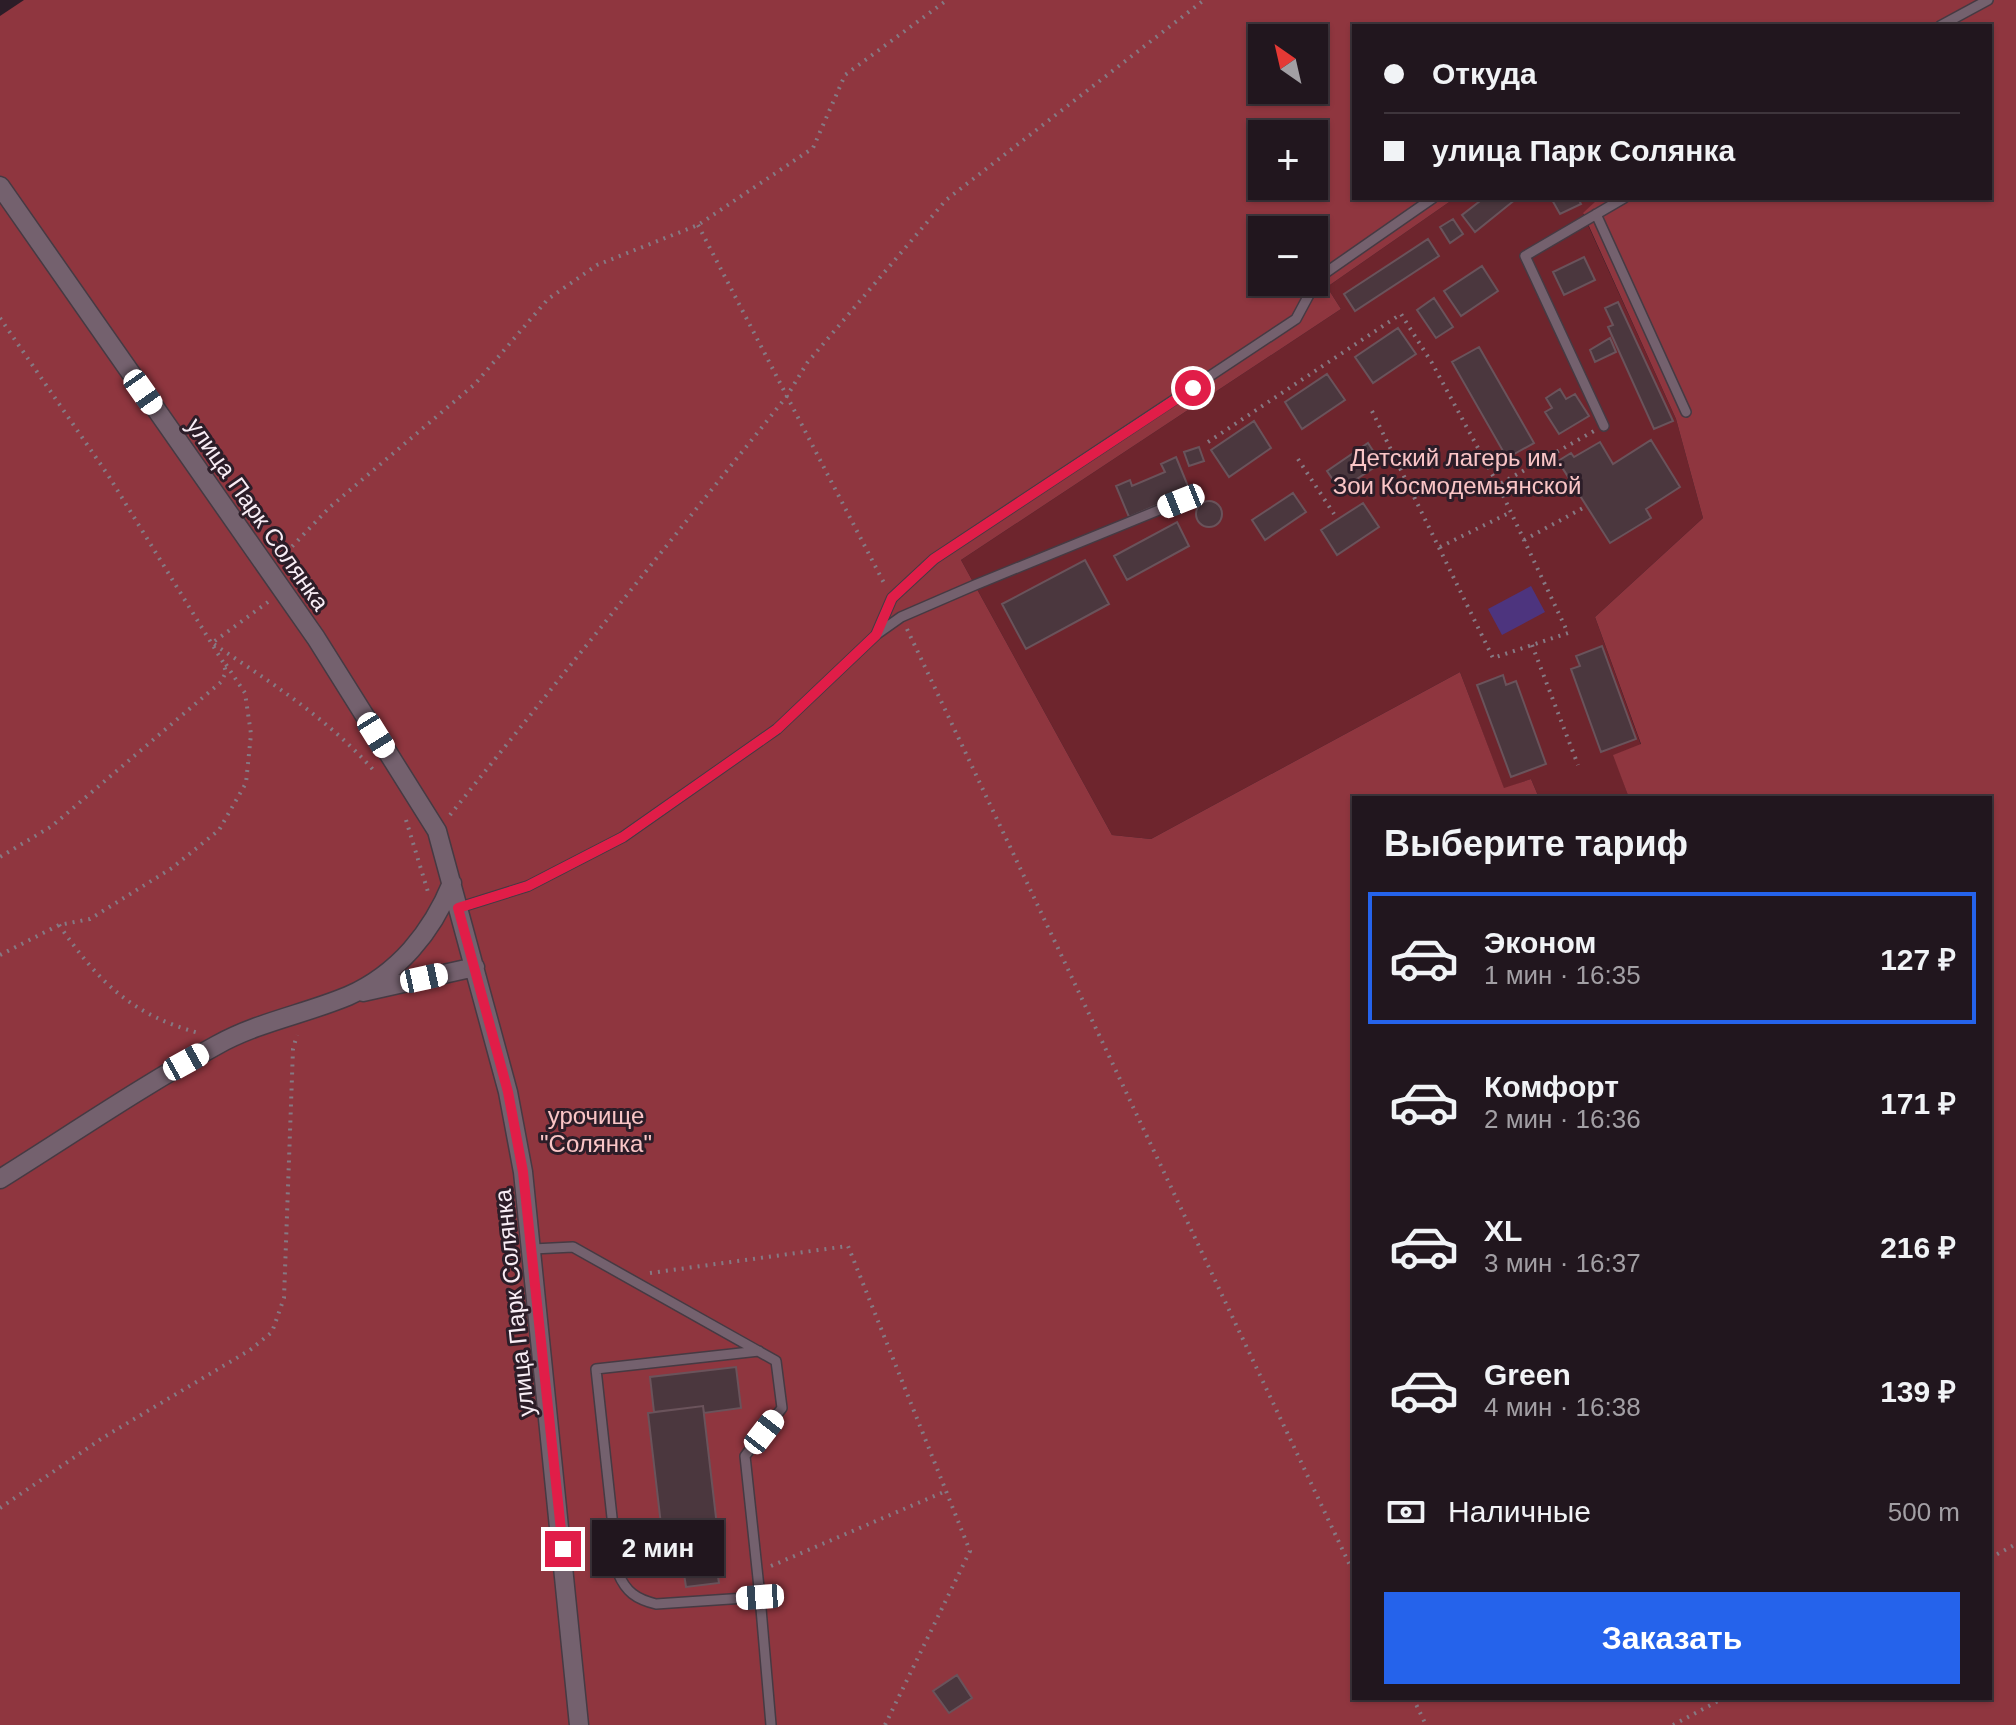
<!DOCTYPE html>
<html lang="ru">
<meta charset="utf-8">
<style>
:root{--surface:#21161e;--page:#2d232b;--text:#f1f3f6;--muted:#a29fa4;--line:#3e353c;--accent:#2563eb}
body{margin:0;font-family:Arial,sans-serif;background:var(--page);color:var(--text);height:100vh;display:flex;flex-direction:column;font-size:30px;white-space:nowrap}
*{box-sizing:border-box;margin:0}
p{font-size:26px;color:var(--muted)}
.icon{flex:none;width:44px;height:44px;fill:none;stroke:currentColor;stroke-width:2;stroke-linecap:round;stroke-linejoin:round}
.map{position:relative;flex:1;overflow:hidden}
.panel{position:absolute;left:1352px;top:796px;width:640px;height:904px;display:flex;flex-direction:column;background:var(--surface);border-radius:0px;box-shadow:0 2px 6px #0004,0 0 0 2px var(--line)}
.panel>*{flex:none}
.banner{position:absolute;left:1352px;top:24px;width:640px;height:176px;border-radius:0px;box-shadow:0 2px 6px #0004,0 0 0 2px var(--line);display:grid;align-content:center;height:176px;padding:0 32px;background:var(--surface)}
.needle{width:52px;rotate:326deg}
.fabs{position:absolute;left:1248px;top:24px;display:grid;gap:16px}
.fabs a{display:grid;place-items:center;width:80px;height:80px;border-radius:0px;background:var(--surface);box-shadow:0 2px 6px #0004,0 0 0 2px var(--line);font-size:40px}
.end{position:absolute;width:36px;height:36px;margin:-18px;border:10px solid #e11d48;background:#fff;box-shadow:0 0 0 4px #fff}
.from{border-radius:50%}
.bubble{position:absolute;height:56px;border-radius:0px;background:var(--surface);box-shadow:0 2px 6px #0004,0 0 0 2px var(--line);font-size:26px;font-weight:800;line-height:56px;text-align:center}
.car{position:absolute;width:24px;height:48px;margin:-24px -12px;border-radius:10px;box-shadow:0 0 6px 2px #0007;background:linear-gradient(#fff 24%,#345 0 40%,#fff 0 76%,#345 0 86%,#fff 0)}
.banner b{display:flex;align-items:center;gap:28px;height:76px;font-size:30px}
.banner b+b{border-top:2px solid var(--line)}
.banner i{width:20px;height:20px;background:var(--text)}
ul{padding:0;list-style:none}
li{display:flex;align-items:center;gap:24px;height:132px;margin:0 16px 12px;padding:0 16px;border:4px solid transparent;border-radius:0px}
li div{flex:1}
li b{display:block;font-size:30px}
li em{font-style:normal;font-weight:800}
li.on{border-color:var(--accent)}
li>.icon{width:72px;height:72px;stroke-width:1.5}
h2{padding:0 32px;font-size:36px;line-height:96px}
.pay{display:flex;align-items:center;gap:20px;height:88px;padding:0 32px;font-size:30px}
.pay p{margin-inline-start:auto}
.button{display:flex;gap:16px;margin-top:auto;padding:16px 32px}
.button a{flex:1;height:92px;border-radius:0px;background:var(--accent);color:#fff;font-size:32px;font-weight:800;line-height:92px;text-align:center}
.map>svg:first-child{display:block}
.green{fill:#6e252d}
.forest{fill:#8f363f;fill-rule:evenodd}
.water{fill:#4d347e}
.building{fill:#4b373e;stroke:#6a535b;stroke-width:2}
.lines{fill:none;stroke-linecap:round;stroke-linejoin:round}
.service-casing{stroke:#463a43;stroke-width:12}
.minor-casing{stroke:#463a43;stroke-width:21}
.path{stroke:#867983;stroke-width:4;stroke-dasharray:2 6;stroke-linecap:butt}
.service{stroke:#74616e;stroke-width:9}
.minor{stroke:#74616e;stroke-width:18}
.route{stroke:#e11d48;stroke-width:10}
.labels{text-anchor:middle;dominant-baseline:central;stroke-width:6;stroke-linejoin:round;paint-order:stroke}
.park-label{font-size:24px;fill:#fac5c6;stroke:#2c1d28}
.street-label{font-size:24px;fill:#f8edf5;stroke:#2c1d28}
</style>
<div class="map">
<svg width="2016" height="1725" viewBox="0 0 2016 1725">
<rect width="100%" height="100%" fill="#2c1d28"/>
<path class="green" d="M1455,198h144l-16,16 93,205 27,99 -108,99 46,128 -27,10 15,43h-90l-8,-19 -27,10 -44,-117 -309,167 -39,-4 -151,-275 380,-251 -14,-22z"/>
<path class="forest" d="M24,0h1992v1725h-2016v-1709zM1354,26h636v172h-391l-16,15 93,206 27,99 -108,99 46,127 -28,11 16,43h361v900h-636v-900h185l-8,-19 -27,9 -44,-116 -309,167 -39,-4 -151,-275 380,-251 -14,-22 128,-89h-101zM1262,38h52v52h-52zM1262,134h52v52h-52zM1262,230h52v52h-52z"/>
<path class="water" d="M1531,586l14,26 -43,23 -14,-26z"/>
<path class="building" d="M1484,198l32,1 -41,33 -13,-17z
M1551,198h27l3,6 -21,10z
M1453,219l10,15 -13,9 -10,-16z
M1428,239l11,17 -84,55 -11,-17z
M1584,257l11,23 -31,15 -11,-23z
M1482,266l16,25 -37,25 -17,-25z
M1434,298l19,29 -17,11 -19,-28z
M1618,302l55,119 -19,8 -46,-102 5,-2 -8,-17z
M1398,328l18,26 -43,29 -18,-26z
M1610,338l6,14 -21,10 -5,-12z
M1479,347l55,96 -27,15 -55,-96z
M1327,374l18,26 -43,29 -17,-27z
M1560,389l6,10 9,-5 14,22 -30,18 -14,-22 7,-4 -6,-10z
M1254,421l17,27 -42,29 -18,-27z
M1651,440l29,47 -34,22 5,9 -41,25 -52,-82 13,-8 3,4 26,-15 13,22z
M1368,443l13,20 -41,27 -13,-19z
M1199,447l5,14 -15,5 -5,-14z
M1176,457l14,34 -61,26 -13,-31 14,-6 2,6 33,-14 -4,-8z
M1293,493l13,19 -41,28 -13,-20z
M1196 514a13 13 0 1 1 26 0a13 13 0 1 1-26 0Z
M1363,503l16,24 -42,28 -16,-25z
M1177,522l12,24 -62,34 -13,-24z
M1085,560l24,44 -83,45 -24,-45z
M1602,646l34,93 -35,13 -30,-83 9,-3 -4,-10z
M1503,675l3,10 10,-4 30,83 -35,13 -34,-92z
M736,1367l5,41 -37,5 -1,-7 -49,6 -4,-35z
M703,1406l19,163 -55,7 -19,-163z
M717,1570l2,13 -33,4 -2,-13z
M957,1675l15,23 -23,15 -16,-22z"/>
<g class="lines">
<defs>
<path id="service" d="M1940,26l48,-26
M1596,214l90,198
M1604,426l-79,-170 99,-58
M877,634l24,-17 74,-32 206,-84
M458,908l70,-22 95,-49 154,-108 99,-94 16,-37 42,-39 362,-240 22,-41 115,-80
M533,1249l40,-2 203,114 6,47 -37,48 15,141 -104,7c-20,-5 -30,-12 -38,-31l-22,-204 163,-18
M760,1597l11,128"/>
<path id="minor" d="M0,186l316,452 121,193 71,261 15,80 56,553
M363,992l112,-25
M0,1179c72,-45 142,-93 217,-134 41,-23 88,-31 131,-49 50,-22 84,-64 104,-113"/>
</defs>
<use href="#service" class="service-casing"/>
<use href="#minor" class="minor-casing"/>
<path class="path" d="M698,225l187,360
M0,318l108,157 115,187 3,10 -5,10 -169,144 -52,31
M1372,411l121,247 75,-25 -70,-148
M1208,442l193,-128 31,49 66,122 96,-54
M1298,459l36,55
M1524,540l59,-32
M1440,547l71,-35
M281,558l49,-51 145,-123 73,-85 49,-34 101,-40 115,-77 32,-73 102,-75
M268,602l-56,41c57,38 118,77 164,130
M907,629l447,945
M1532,645l46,120
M450,815l337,-419 20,-33 139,-163 258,-200
M406,820l22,72
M59,925c39,56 72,90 140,108
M0,955l59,-30 31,-6 82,-51 47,-38 27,-47 5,-49 -6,-41 -20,-30
M650,1273l198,-27 122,305 -85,174
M0,1508l104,-71 146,-87 22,-18 12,-34 9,-249 4,-14
M1990,1558l26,-14
M771,1566l175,-75
M1413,1698l13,27
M1673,1725l51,-27"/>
<use href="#service" class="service"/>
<use href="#minor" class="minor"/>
</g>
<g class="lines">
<path class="route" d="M563,1549l-40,-377 -15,-80 -50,-184 70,-22 95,-49 154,-108 99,-94 16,-37 42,-39 259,-171"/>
</g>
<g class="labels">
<g class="park-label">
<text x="1457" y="457">Детский лагерь им.<tspan x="1457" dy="28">Зои Космодемьянской</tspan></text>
<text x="596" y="1115">урочище<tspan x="596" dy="28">"Солянка"</tspan></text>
</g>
<g class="street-label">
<text transform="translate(258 514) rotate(55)">улица Парк Солянка</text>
<text transform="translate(514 1303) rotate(-96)">улица Парк Солянка</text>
</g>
</g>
</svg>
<div class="fabs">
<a><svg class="needle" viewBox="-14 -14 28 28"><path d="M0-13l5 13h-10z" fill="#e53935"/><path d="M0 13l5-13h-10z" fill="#a29fa4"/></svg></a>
<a>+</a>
<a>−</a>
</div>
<i class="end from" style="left:1193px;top:388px"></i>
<i class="end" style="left:563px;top:1549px"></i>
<div class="bubble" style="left:592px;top:1520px;width:132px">2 мин</div>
<i class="car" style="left:143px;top:392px;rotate:145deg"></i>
<i class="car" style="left:1181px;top:501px;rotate:248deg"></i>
<i class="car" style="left:376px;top:735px;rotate:148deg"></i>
<i class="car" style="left:424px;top:978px;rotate:78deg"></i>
<i class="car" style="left:186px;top:1062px;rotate:61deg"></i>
<i class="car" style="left:764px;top:1432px;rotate:38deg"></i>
<i class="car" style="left:760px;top:1597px;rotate:266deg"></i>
<div class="banner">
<b><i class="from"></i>Откуда</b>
<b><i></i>улица Парк Солянка</b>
</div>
<section class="panel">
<h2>Выберите тариф</h2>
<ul>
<li class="on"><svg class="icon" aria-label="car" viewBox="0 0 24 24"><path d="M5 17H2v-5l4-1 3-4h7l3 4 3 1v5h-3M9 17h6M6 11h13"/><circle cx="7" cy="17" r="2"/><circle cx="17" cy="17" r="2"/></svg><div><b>Эконом</b><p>1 мин · 16:35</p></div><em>127 ₽</em></li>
<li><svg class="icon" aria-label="car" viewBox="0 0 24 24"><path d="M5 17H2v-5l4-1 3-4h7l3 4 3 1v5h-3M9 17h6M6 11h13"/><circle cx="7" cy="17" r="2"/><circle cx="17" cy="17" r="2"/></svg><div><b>Комфорт</b><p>2 мин · 16:36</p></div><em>171 ₽</em></li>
<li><svg class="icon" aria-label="car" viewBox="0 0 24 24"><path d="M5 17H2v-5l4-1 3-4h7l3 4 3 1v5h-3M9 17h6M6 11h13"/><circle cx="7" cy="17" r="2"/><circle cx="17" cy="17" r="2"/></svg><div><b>XL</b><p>3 мин · 16:37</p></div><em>216 ₽</em></li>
<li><svg class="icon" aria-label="car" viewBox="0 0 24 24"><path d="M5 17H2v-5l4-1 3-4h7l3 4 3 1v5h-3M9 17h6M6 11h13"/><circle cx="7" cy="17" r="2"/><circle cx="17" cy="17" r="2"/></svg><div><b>Green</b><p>4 мин · 16:38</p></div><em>139 ₽</em></li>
</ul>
<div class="pay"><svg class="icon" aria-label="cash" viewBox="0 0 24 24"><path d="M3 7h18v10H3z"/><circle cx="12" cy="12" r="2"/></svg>Наличные<p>500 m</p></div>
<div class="button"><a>Заказать</a></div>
</section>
</div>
